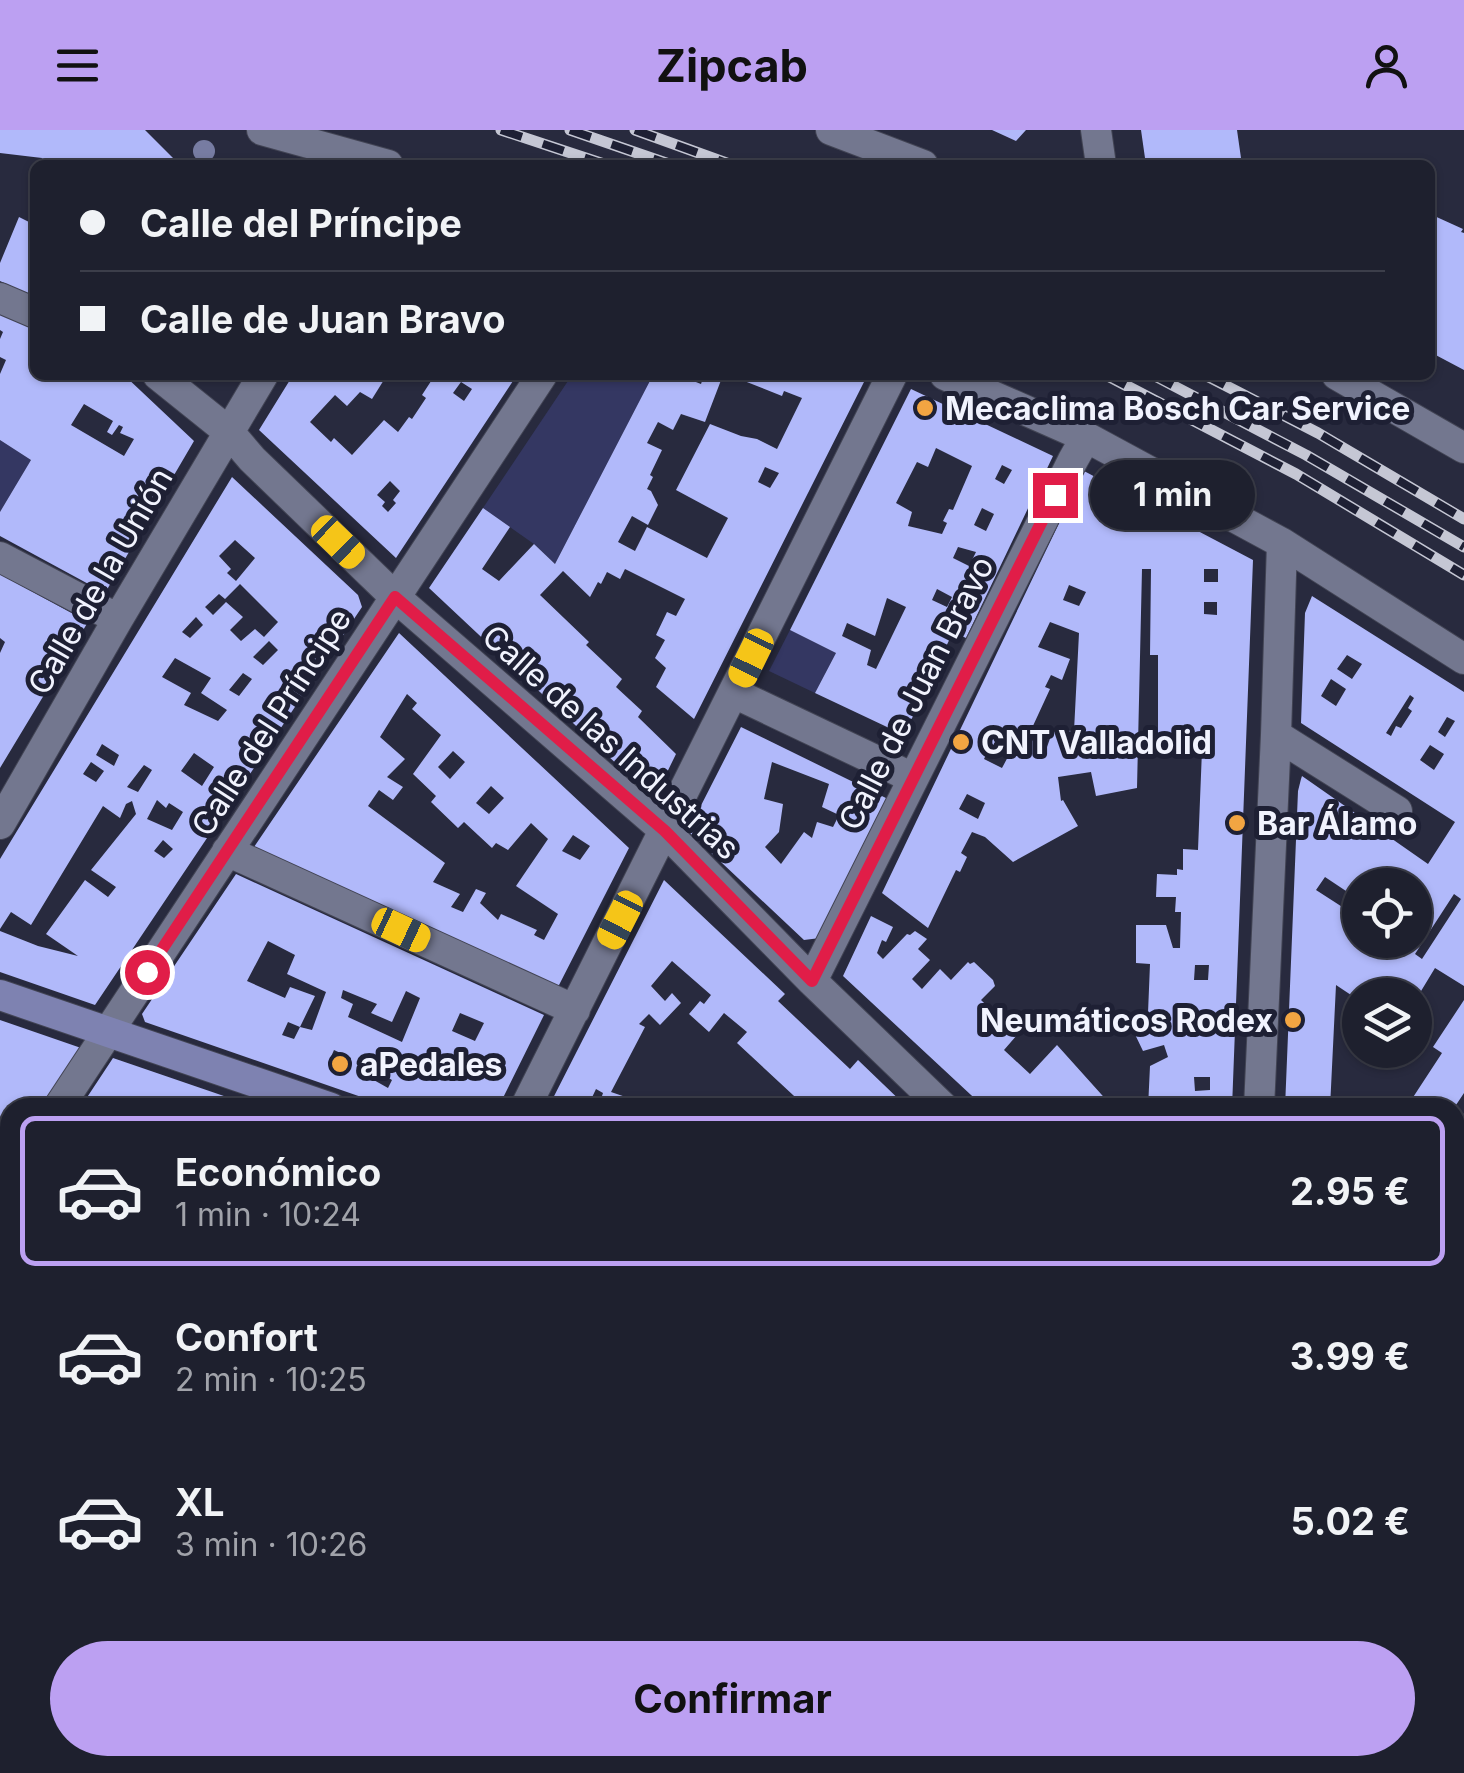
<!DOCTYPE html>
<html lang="es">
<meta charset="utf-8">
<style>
:root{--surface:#1e202e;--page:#262836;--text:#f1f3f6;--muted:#a1a3aa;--line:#3c3e4a;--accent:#bca0f2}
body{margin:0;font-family:Inter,sans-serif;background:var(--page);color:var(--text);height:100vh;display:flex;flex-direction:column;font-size:38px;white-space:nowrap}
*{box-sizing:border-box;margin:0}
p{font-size:32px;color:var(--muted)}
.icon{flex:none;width:55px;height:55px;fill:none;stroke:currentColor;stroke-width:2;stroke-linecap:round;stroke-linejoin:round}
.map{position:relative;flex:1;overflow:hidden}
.side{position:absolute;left:0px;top:968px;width:1465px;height:678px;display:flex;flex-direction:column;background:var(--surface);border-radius:30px 30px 0 0;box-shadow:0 2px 8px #0004,0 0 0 2px var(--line)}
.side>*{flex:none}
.hud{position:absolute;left:30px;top:30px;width:1405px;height:220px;border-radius:15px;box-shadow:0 2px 8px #0004,0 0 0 2px var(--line);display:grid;align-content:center;height:220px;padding:0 50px;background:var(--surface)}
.controls{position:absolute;left:1342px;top:738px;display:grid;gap:20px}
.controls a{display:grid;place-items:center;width:90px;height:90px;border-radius:50%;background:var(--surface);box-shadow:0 2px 8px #0004,0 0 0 2px var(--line);font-size:50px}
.end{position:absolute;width:45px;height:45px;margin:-22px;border:12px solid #e11d48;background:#fff;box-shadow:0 0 0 5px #fff}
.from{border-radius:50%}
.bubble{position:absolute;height:70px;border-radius:35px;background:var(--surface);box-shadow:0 2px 8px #0004,0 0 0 2px var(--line);font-size:32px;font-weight:700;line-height:70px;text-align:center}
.car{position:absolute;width:30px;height:60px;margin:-30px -15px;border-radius:12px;box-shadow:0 0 8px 2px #0007;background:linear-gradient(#f5c518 24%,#345 0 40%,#f5c518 0 76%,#345 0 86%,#f5c518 0)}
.hud b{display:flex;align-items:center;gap:35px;height:95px;font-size:38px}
.hud b+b{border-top:2px solid var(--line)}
.hud i{width:25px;height:25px;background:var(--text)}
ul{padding:18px 0 0;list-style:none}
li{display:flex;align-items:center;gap:30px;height:150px;margin:0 20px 15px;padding:0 30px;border:5px solid transparent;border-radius:15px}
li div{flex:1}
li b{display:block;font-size:38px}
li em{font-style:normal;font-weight:700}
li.on{border-color:var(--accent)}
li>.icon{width:90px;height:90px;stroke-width:1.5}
.primary-button{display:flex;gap:20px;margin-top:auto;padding:20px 50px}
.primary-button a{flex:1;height:115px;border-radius:60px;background:var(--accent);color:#111;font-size:40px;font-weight:700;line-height:115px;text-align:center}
header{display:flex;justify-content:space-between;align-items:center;height:130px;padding:0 50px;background:var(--accent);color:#111;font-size:45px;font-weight:700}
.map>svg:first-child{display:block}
.green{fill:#343762}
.building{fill:#b1b9fa;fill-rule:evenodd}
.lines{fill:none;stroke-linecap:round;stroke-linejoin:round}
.lane-casing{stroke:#424454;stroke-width:20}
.street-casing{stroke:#424454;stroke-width:32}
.secondary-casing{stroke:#424454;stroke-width:32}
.lane{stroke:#73778f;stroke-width:18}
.street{stroke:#73778f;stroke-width:30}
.secondary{stroke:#7e82b1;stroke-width:30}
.rail-casing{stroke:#c5c7d4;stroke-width:11}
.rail{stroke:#1e2034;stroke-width:8;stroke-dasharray:22;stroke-linecap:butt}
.tree{fill:#777ca2}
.route{stroke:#e11d48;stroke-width:12}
.poi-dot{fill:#f2a542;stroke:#1e2034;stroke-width:4}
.labels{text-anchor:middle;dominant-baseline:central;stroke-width:10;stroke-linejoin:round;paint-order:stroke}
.poi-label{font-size:32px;font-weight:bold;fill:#f1f3fe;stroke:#1e2034;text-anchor:start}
.street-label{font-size:32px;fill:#f1f3fe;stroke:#1e2034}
</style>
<header><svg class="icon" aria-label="menu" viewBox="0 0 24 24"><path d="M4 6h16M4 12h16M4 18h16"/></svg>Zipcab<svg class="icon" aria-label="person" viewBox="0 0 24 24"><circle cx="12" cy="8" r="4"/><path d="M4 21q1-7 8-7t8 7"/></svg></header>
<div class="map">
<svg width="1464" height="1643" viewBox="0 0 1464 1643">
<rect width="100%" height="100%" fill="#282a3e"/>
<path class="green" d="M572,245h81l-98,189 -21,-20 -51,-36z
M0,310l31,20 -31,52z
M790,500l46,23 -21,40 -46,-22z
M1455,1183l9,10v281l-9,11z"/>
<path class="building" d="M0,0h145l35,35h-67l-28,-5 -2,5h-42l1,-7 -42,-5z
M992,0h34l-10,11z
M1141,0h96l5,35h-96z
M1430,84l33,15 -2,3 3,1v137l-34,-18z
M19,87l16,8v72l-35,-16v-18z
M0,178l35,15v52h89l70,66 -89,152 -105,-57v-24l31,-52 -31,-20v-66l6,-14 -6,-3v-18l3,-7 -3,-2zM84,274l29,17 -6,11 5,3 7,-10 4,2 -3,6 14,6 -10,17 -53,-31z
M293,245h94l-15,24 -12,-7 -13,14 -12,-11 -25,27 21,20 3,-4 18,17 32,-35 14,12 11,-15 3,2 14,-21 -4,-3 13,-20h82l-121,183 -137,-128zM461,252l11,7 -8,12 -11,-8zM390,351l10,10 -7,9 3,3 -8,9 -6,-6 3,-4 -8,-7z
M653,245h25l23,9 3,-9h19l-18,47 -24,-8 -8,16 -15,-8 -11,21 15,7 -12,25 3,2 -6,12 4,2 7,14 -10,20 -16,-9 -14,26 17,9 12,-24 60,31 21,-40 -52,-28 34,-66 31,12 16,3 20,10 25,-51 -18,-7 -2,5 -53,-21h134l2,5 -171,339 -38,-32 10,-19 -11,-10 10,-18 -9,-5 11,-23 9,4 9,-17 -60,-30 -5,10 -13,-7 -6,12 -3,-2 -8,15 -27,-26 -23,24 49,47 -3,3 36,34 -6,8 26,24 -4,6 38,37 -22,45 -225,-211 54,-80 27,19 -28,42 17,12 35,-37 21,20zM765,337l14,6 -9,15 -12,-6z
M911,259l142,67 -87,182 -13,-6 -49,103 -89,-42 21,-40 -46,-23zM936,318l36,18 -19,44 -4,-1 -6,12 4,2 -5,11 -34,-8 4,-14 -16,-9 21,-41 11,5zM1002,335l10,5 -8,14 -9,-5zM982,378l12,6 -8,17 -12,-6zM958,417l18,5 -7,14 -16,-8zM937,459l15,8 -5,10 -15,-7zM887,468l19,9 -30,62 -9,-4 4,-15 -29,-14 5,-13 28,13z
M1084,341l169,89 -21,548h-84l2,-42 18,-9 -4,-12 -21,6 -13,-27 18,-11 2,-49 -14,-1v-38h30l7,23h7l1,-36h-6l1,-15h-20l1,-23 20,1v-6l6,1v-21l15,1 4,-100 -44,-2v-93h-8l1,-86h-9l-5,219 -41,8 -5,-24 -33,5 3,24 2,-1 15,26 -65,36 -28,-25 -13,-5 -11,21 6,4 -7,15 -4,-2 -28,58 -46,-35zM1204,439h14v13h-14zM1069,455l17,7 -7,14 -16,-6zM1204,472h13v13l-13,-1zM1050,492l29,11 -5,98 -21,-1 -6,17 -25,-11 5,-10 5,2 18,-39 -5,-2 6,-12 11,5 8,-21 -32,-12zM991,614l19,9 -8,15 -18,-9zM967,664l18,9 -7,16 -19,-10zM1195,835h14l-1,15h-14zM1193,887h14v14h-14zM1194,947h16v13l-15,1z
M232,347l126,118 4,12 -267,398 -95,-33v-41l38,15 40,10 -32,-22 39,-54 23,17 8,-10 -25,-17 45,-56 -4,-13 -6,3 -6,14 -17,-12 -72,119 -20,-13 -11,17v-70zM235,410l20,18 -19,23 -9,-8 4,-4 -12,-13zM240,454l38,38 -14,15 -9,-8 -14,12 -11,-11 13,-13 -17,-15 -13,13 -8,-8 14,-13 6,5zM196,487l7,8 -13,13 -8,-6zM269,511l9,9 -15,15 -10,-8zM175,528l36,20 -10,15 26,17 -9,11 -34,-16 7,-12 -29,-16zM243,543l9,6 -13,17 -10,-6zM102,614l17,11 -5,11 -18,-11zM194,623l20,14 -12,19 -21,-15zM91,632l13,9 -8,11 -13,-8zM144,635l8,5 -14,22 -11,-5zM157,670l9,8 3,-5 14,9 -11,18 -25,-11zM163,710l10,9 -9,9 -10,-7z
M0,444l88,48 -88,146v-115l5,-11 -5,-4z
M1312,466l152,96v294l-29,-18 -20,33v-6h-55v6l-24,-16 -6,123h-45l13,-317 3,-12 1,-3 126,88 27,-42 -154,-99 4,-110zM1347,525l15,9 -10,15 -15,-10zM1331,549l15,10 -10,17 -15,-10zM1410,565l4,3 -6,10 4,3 -11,17 -5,-2 -5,10 -5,-3zM1447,587l8,4 -10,16 -7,-5zM1430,615l14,9 -10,16 -14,-10zM1325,747l30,20 -8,13 -31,-20zM1360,755h55v55h-55zM1454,764l7,5 -39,60 -7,-5z
M399,503l230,215 -71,139 -306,-137zM407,564l10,9 -5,6 29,26 -28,39 23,22 -5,6 27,26 6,-6 28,26 4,-5 12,7 23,-27 17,16 -32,47 42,28 -14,26 -10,-5 3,-5 -36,-16 -3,6 -18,-17 6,-10 -10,-4 -13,23 -12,-5 9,-13 -27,-12 12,-19 -77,-57 11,-16 14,10 10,-13 -16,-10 18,-18 -25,-22zM453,621l12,11 -15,17 -12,-12zM491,656l13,12 -15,16 -13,-11zM573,705l17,11 -10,14 -18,-9z
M741,597l147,72 -68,139 -16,2 -116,-109zM772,632l57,22 -7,23 17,8 -6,12 -16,-5 -5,16 -8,-6 -23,32 -16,-17 14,-15 4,-28 -19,-5z
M236,744l308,141 -46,93h-105l-248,-86 -3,-8zM268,811l27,14 -8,19 39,18 -14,38 -12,-3 -6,12 -12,-4 6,-13 12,5 15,-31 -25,-9 -5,11 -38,-17zM343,860l34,14 -6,9 21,9 14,-31 14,7 -18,44 -54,-25 5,-13 -12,-6zM460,883l24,10 -9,18 -23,-10zM334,920l17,8 -3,9 -18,-8zM375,940l17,10 -4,8 -16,-9z
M664,750l121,114 -7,7 72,68 8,-9 50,48h-60l-6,-6 -5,6h-30l-70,-65 10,-11 -23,-19 -15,19 -20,-18 11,-13 4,3 7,-9 -39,-34 -21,25 14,15 7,-8 9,10 -21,22 -11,-11 -10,10 6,3 -34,65 47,16h-60l5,-15 -7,-4 -9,19h-39z
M871,786l22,11 -7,15 -4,-2 -5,13 6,6 24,-25 3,1 5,-4 12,8 -9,10 12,11 -18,19 10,10 18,-20 11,11 17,-18 2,2 4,-2 19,18 2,6 -14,14 36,35 -13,15 26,24 27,-29 53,59 5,-7 11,11h-82l-7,-8 -7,8h-45l-142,-132z
M1464,870v93l-10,15h-48l36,-55 -9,-6z
M0,890l84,29 -39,59h-35v50l-10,15z
M113,928l143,49v1h-176z
M10,1083v60l-10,-1v-44z
M0,1171l10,2v29l-3,16h3v39l-10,-7z
M0,1274l10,5v79l-10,-5v-40l6,-11 -6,-3z
M10,1458v77l-10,20v-77z
M0,1561l10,5v69h9l-4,8h-15v-52l4,-9 -4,-3z
M1464,1573v70h-22l-3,-8h16v-55z
M69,1635h39l-4,8h-39z
M126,1635h40l-4,8h-40z
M223,1635h66l20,8h-90z
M382,1635h117l-2,8h-94z
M513,1635h159l-3,8h-108l1,-2 -12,-4 -2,6h-37z
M709,1635h34l20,7 3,-7h44l-3,8h-15l-11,-5 -2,5h-73z
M911,1635h116l-5,8h-117z
M1112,1635h36l-5,8h-37z
M1149,1635h89v8h-72z
M1308,1635h127l-8,3 1,5h-120z"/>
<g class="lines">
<defs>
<path id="lane" d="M1455,1285l9,40"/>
<path id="street" d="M262,0l126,35
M831,0l92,35
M1096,0l5,35
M0,168l35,15
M158,245l71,57 23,27 143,138 270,234 147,150 132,127
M945,245l141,62 196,106 182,116
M1337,245l127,73
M0,427l118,62
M734,563l179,85
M1276,605l121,76
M0,694l118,-205 145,-244
M227,721l348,159
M812,851l261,-521 13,-23
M58,978l484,-733
M525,978l367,-733
M1259,978l17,-373 6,-192
M1455,1012l9,-13
M0,1067l10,-15
M0,1156l10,1
M0,1426l10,-21
M332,1635l21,8
M35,1643l4,-8
M190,1643l4,-8
M689,1643l2,-8"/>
<path id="secondary" d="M0,865l331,113
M1455,1062l9,-13
M1455,1146l9,-25
M1455,1496l9,-10
M1455,1525l9,3
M1276,1635v8
M1061,1643l6,-8"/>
</defs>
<use href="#lane" class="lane-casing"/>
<use href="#street" class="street-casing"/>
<use href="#secondary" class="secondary-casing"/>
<use href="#lane" class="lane"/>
<use href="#street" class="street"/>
<use href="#secondary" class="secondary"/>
<defs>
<path id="rail" d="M501,0l106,35
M570,0l102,35
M635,0l97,35
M1106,245l190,99 168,101
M1153,245l153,80 158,92
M1205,245l113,58 146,86"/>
</defs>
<use href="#rail" class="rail-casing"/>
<use href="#rail" class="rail"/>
</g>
<circle class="tree" cx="204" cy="21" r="11"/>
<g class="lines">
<path class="route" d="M147,842l248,-375 270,234 147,150 243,-486"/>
</g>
<g class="poi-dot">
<circle cx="925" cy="278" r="10"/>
<circle cx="961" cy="612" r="10"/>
<circle cx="1237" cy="693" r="10"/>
<circle cx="1293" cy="890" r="10"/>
<circle cx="340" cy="934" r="10"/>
</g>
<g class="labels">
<g class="poi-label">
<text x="945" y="278">Mecaclima Bosch Car Service</text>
<text x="981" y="612">CNT Valladolid</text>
<text x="1257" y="693">Bar Álamo</text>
<text x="1273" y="890" text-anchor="end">Neumáticos Rodex</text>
<text x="360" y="934">aPedales</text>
</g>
<g class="street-label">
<text transform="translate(100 451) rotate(-60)">Calle de la Unión</text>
<text transform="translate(916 563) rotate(-63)">Calle de Juan Bravo</text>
<text transform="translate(271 592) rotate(-57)">Calle del Príncipe</text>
<text transform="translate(611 612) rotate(42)">Calle de las Industrias</text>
</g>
</g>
</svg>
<div class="controls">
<a><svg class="icon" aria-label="locate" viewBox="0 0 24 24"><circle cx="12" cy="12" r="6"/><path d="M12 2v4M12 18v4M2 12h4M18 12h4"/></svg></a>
<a><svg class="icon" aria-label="layers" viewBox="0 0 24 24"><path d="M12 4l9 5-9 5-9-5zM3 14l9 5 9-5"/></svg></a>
</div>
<i class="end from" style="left:147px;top:842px"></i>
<i class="end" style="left:1055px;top:365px"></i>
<div class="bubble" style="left:1090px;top:330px;width:165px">1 min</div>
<i class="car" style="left:338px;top:412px;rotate:134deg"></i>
<i class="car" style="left:751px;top:528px;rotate:206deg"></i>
<i class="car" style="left:620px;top:790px;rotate:207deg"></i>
<i class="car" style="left:401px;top:800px;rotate:115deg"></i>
<div class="hud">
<b><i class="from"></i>Calle del Príncipe</b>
<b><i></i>Calle de Juan Bravo</b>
</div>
<section class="side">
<ul>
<li class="on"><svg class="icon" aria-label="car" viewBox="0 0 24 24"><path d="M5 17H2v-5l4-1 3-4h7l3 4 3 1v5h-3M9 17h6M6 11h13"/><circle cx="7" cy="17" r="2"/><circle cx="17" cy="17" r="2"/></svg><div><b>Económico</b><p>1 min · 10:24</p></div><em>2.95 €</em></li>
<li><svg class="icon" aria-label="car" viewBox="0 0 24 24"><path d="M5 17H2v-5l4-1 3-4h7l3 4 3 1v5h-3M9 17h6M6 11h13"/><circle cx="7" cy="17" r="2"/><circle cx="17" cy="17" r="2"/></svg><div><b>Confort</b><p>2 min · 10:25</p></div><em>3.99 €</em></li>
<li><svg class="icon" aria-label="car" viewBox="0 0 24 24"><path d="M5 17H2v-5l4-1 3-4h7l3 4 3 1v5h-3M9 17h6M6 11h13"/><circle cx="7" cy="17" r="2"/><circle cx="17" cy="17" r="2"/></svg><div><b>XL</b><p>3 min · 10:26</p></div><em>5.02 €</em></li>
</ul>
<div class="primary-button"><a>Confirmar</a></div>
</section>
</div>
